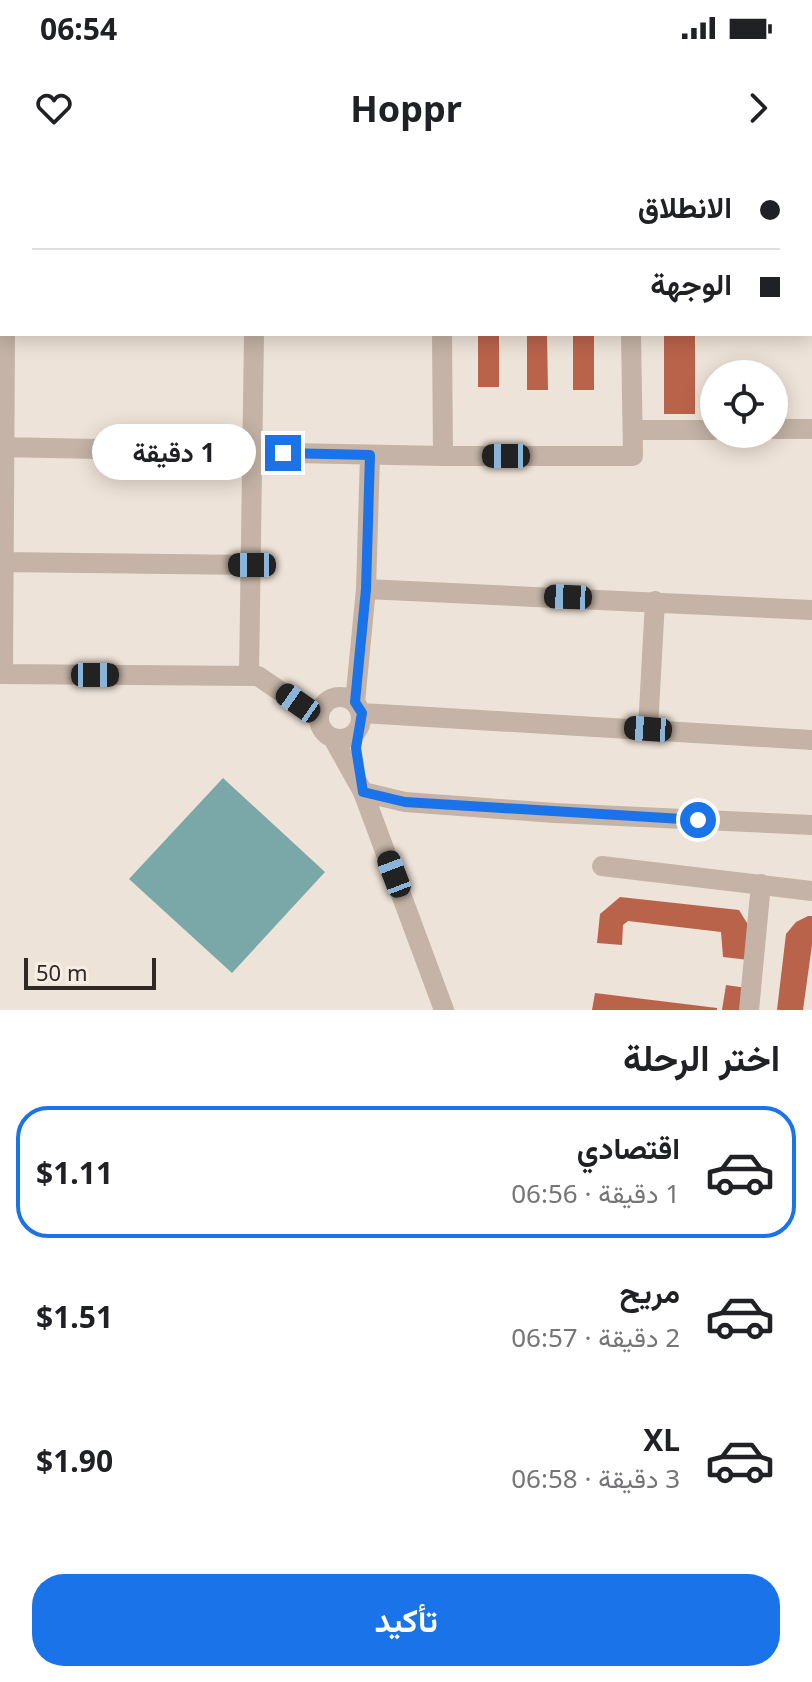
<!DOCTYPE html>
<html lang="ar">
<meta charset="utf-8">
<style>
:root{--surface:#fff;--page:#f2f2f2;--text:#202124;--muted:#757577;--line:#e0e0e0;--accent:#1a73e8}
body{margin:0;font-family:"Noto Sans",Vazirmatn,sans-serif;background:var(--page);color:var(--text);direction:rtl;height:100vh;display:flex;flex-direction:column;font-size:30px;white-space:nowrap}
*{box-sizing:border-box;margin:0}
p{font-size:26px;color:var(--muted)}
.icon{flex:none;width:44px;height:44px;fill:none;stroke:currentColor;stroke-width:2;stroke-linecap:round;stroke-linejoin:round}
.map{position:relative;height:850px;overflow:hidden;direction:ltr}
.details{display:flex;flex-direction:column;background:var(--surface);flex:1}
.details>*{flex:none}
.banner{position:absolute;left:0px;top:0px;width:812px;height:176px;box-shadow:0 4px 20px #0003;direction:rtl;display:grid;align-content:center;height:176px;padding:0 32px;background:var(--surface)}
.controls{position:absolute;left:700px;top:200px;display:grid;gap:16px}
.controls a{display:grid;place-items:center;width:88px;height:88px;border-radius:50%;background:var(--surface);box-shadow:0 4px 20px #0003;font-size:40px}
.scale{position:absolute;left:24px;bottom:20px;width:132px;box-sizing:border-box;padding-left:8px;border:4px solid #312926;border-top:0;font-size:22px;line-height:28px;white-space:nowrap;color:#312926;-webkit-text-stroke:6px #f6ede4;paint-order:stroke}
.end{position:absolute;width:36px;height:36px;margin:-18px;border:10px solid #1a73e8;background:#fff;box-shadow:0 0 0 4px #fff}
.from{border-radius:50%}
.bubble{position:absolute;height:56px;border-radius:28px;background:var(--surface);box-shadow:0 4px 20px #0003;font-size:26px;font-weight:700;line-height:56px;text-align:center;direction:rtl}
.car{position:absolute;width:24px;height:48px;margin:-24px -12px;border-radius:10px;box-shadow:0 0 6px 2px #0007;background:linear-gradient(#222 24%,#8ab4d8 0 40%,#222 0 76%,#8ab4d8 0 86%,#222 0)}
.banner b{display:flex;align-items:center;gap:28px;height:76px;font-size:30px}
.banner b+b{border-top:2px solid var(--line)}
.banner i{width:20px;height:20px;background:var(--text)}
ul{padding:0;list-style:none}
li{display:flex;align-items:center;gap:24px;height:132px;margin:0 16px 12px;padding:0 16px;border:4px solid transparent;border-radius:32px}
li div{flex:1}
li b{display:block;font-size:30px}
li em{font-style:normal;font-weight:700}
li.selected{border-color:var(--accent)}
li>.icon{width:72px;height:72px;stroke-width:1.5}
h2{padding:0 32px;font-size:36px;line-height:96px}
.button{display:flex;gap:16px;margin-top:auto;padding:16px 32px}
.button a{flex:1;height:92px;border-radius:32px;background:var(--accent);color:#fff;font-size:32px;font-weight:700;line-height:92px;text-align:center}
.status{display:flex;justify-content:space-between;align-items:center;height:56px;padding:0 40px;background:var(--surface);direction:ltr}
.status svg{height:22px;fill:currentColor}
header{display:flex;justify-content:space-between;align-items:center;height:104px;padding:0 32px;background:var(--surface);font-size:36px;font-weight:700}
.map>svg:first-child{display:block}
.water{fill:#7aa7a8}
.building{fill:#ba634b}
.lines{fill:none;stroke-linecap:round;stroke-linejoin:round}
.minor{stroke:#c4b3a6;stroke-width:20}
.route{stroke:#1a73e8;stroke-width:10}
</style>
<div class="status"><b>06:54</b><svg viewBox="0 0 49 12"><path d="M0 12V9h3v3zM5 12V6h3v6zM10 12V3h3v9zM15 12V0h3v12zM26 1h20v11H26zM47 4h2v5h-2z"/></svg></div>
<header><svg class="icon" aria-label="forward" viewBox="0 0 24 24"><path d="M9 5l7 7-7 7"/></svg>Hoppr<svg class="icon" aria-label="heart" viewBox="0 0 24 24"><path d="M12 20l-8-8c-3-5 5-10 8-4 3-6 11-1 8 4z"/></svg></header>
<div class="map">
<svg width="812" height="850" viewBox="0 0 812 850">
<rect width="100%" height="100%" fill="#eee3d8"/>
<path class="water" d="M223,618l102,94 -93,101 -103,-94z"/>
<path class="building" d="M478,174h21v53h-21z
M527,174h20l1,56h-21z
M573,174h21v56h-21z
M695,174v80h-31v-79z
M620,737l119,13 11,18 -1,32 -26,-3 -2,-25 -93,-11 -5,4 -1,20 -25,-2 3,-29z
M808,756h4v29l-9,65h-26l9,-76 10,-12z
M726,825l21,3 -3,22h-22z
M595,833l122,15v2h-125z"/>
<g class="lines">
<path class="minor" d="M66,2v-2
M282,2l1,-2
M406,2v-2
M471,2v-2
M633,2v-2
M0,10h2
M0,145h2
M442,174l1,122
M774,269h38
M633,270h81
M0,287l443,9h190l-2,-122
M0,402l252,3
M366,429l446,21
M0,514l258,2 60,41
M3,514l2,-340
M249,516l5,-342
M319 558a21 21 0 1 1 42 0a21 21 0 1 1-42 0Z
M355,542l11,-113 4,-134
M362,553l450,27
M648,569l7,-128
M334,580l29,52 81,218
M363,632l42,10 150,11 257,12
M602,706l210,25
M749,850l12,-126"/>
</g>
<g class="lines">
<path class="route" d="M283,293l87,2 -4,134 -11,113 7,11 -6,35 7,44 42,10 293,18"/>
</g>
</svg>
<div class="controls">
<a><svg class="icon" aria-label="locate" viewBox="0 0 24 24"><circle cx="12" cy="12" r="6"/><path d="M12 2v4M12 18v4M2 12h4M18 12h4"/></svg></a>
</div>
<div class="scale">50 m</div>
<i class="end from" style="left:698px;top:660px"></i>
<i class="end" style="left:283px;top:293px"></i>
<div class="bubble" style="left:92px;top:264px;width:164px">1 دقيقة</div>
<i class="car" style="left:506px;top:296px;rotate:270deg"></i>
<i class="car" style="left:252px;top:405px;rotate:270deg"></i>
<i class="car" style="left:568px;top:437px;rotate:272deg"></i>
<i class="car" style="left:95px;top:515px;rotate:90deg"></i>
<i class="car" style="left:298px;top:543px;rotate:305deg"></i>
<i class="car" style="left:648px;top:569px;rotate:274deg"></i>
<i class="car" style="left:394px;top:714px;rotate:339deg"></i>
<div class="banner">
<b><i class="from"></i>الانطلاق</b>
<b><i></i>الوجهة</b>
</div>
</div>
<section class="details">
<h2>اختر الرحلة</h2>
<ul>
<li class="selected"><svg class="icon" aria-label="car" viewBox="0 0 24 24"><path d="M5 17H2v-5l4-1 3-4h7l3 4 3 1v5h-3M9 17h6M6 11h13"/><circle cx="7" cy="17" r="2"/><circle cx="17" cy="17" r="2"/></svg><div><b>اقتصادي</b><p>1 دقيقة · 06:56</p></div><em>$1.11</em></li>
<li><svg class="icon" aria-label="car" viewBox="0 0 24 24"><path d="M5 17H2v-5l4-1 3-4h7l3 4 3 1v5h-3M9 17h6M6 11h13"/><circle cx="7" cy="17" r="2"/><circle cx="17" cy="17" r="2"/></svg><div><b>مريح</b><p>2 دقيقة · 06:57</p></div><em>$1.51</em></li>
<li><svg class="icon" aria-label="car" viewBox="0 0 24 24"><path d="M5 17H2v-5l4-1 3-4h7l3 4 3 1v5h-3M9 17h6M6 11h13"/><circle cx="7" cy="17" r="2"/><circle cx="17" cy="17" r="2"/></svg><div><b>XL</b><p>3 دقيقة · 06:58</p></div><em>$1.90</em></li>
</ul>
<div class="button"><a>تأكيد</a></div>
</section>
